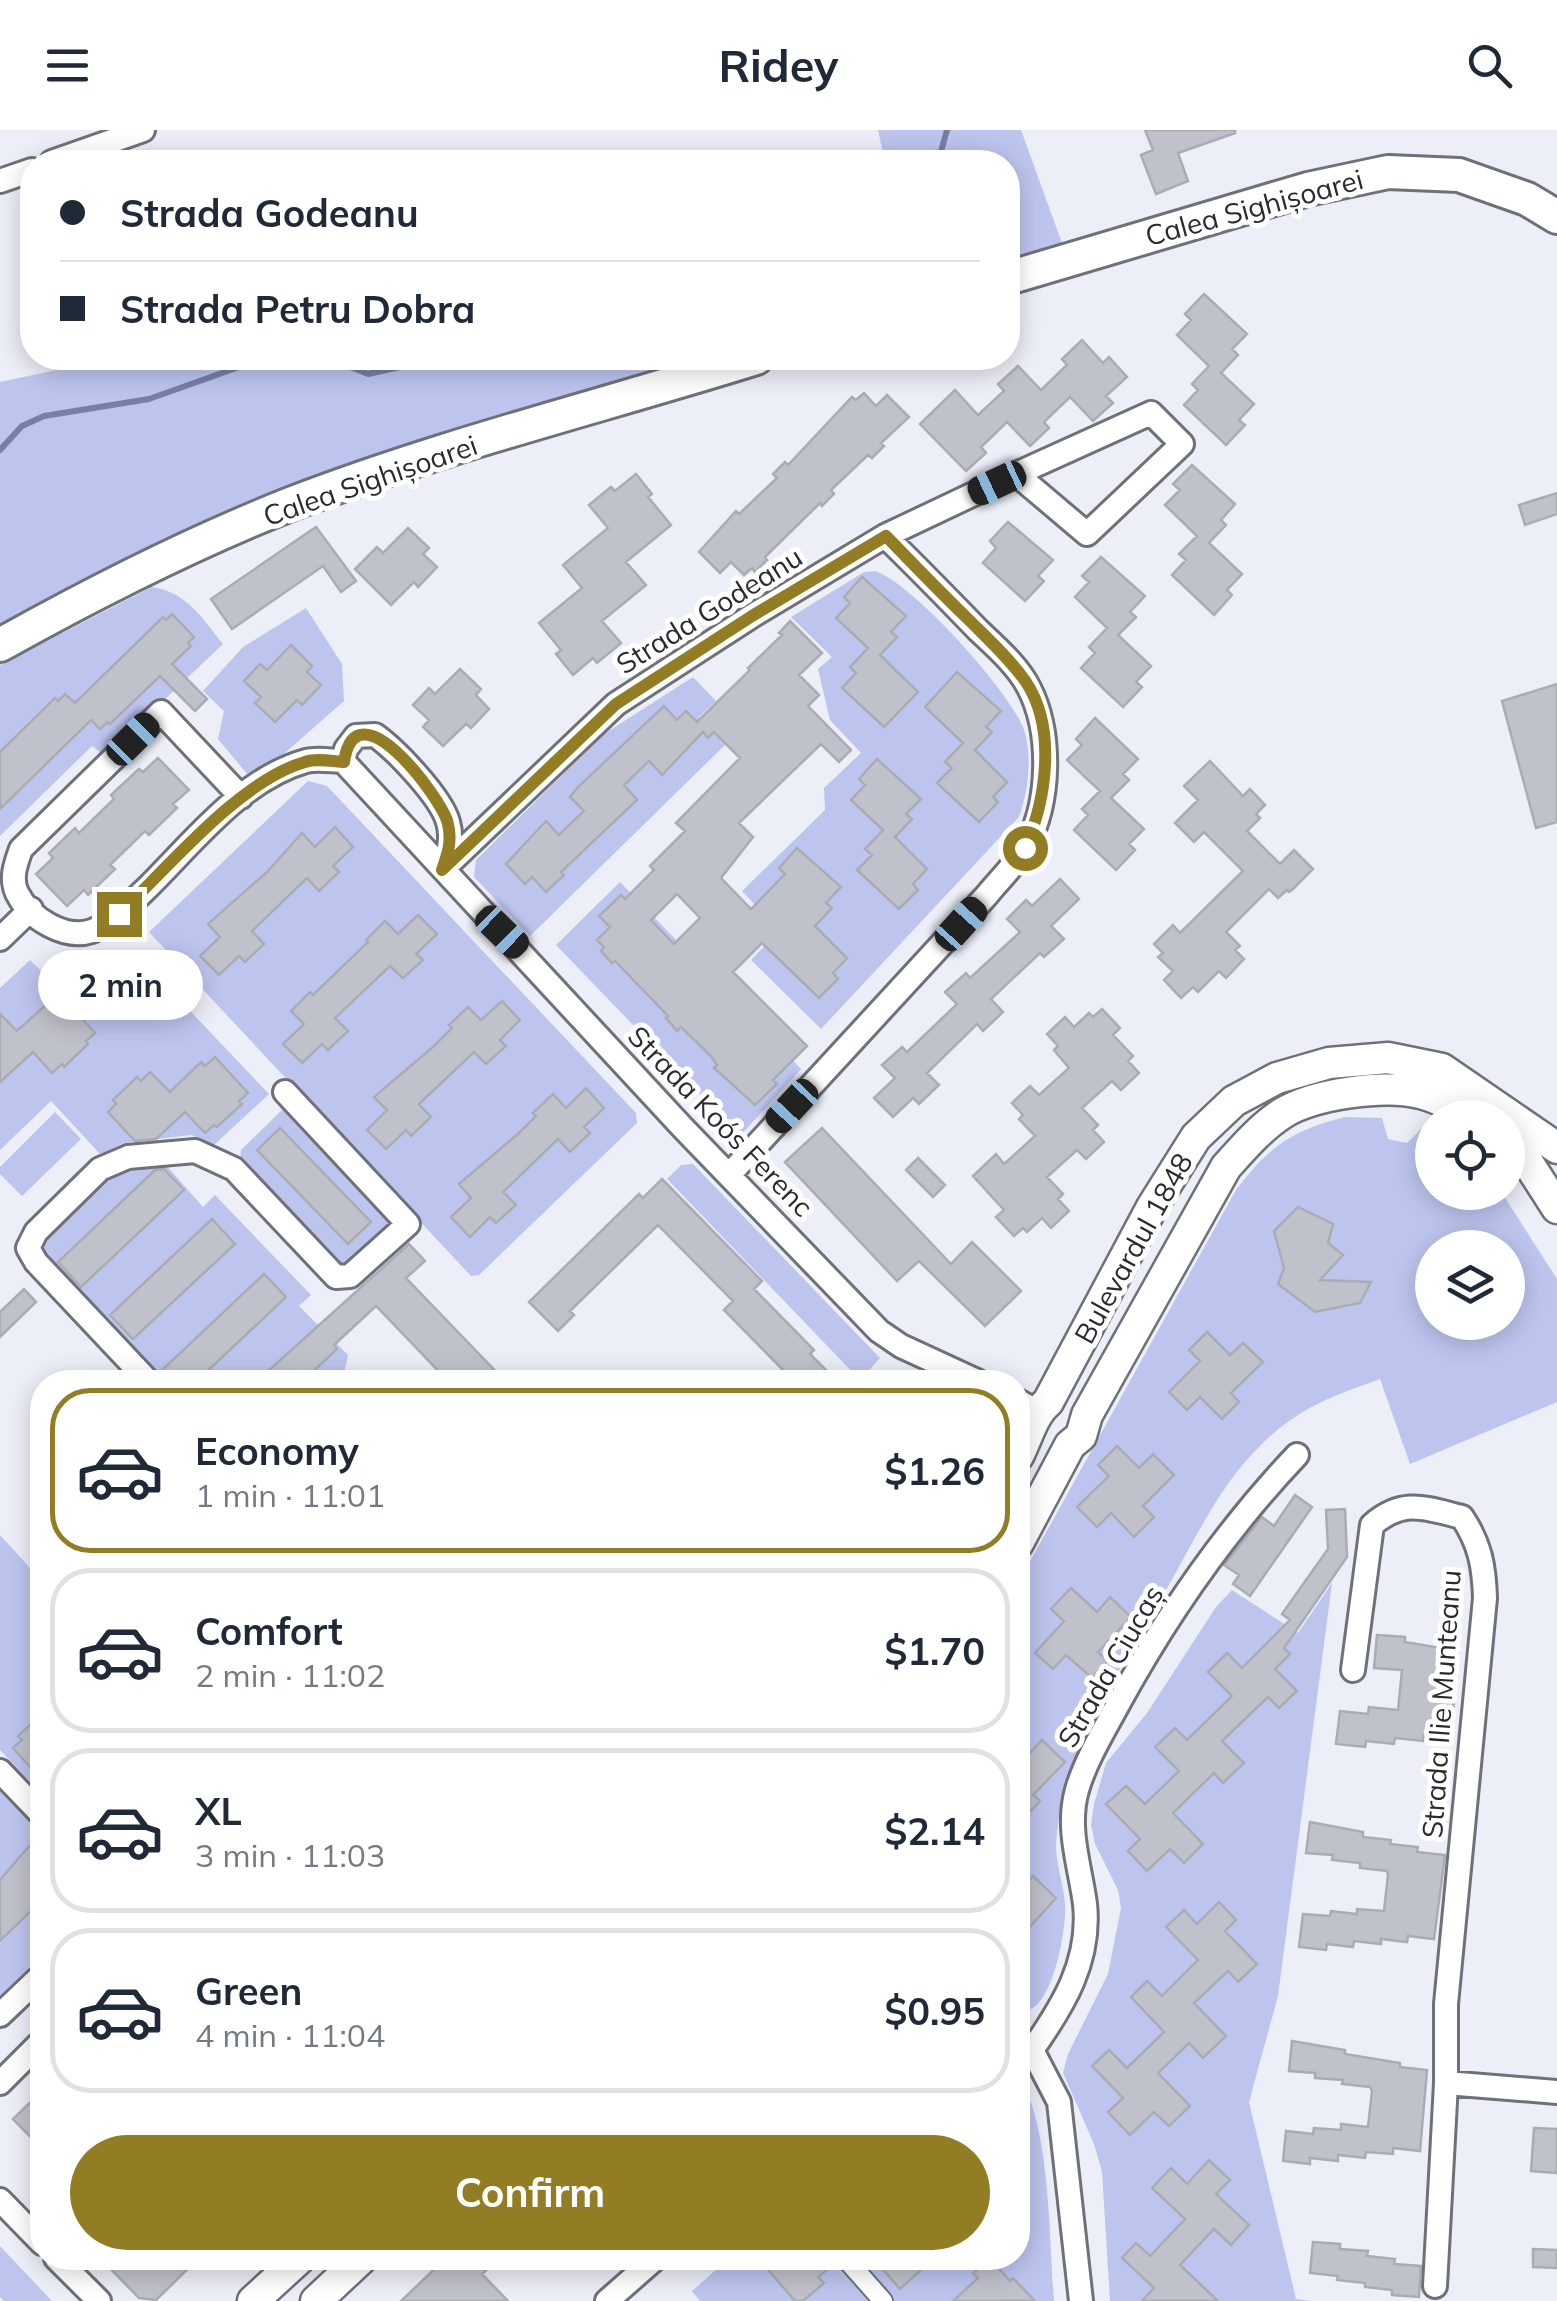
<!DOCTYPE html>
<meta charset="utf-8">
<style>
:root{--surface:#fff;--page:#f6f6f7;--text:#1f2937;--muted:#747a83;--line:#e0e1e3;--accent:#927d24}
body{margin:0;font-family:Mulish,sans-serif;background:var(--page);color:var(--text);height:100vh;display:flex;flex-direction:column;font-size:38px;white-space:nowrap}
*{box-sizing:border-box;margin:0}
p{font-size:32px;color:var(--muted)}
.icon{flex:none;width:55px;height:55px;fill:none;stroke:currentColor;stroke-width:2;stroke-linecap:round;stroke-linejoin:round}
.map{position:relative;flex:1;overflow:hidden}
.side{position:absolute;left:30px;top:1240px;width:1000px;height:900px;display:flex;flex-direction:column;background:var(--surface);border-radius:40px;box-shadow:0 5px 25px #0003}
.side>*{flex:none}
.guide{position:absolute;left:20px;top:20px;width:1000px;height:220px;border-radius:40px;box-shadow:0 5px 25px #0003;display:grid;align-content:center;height:220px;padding:0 40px;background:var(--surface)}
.tools{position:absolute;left:1415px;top:970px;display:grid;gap:20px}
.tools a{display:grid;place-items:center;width:110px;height:110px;border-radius:50%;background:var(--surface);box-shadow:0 5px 25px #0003;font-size:50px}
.end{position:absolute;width:45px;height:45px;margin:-22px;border:12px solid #927d24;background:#fff;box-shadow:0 0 0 5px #fff}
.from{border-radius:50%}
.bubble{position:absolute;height:70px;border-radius:35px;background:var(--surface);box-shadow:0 5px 25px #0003;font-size:32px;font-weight:700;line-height:70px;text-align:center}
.car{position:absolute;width:30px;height:60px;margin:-30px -15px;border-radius:12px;box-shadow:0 0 8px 2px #0007;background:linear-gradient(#222 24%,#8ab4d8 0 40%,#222 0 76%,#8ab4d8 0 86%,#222 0)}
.guide b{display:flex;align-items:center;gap:35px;height:95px;font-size:38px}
.guide b+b{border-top:2px solid var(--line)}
.guide i{width:25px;height:25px;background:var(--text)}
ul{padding:18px 0 0;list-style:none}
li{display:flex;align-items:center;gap:30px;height:165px;margin:0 20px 15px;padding:0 20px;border:5px solid var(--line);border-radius:40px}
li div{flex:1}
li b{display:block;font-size:38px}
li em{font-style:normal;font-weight:700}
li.active{border-color:var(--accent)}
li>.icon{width:90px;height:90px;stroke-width:1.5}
.primary-button{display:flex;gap:20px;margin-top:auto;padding:20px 40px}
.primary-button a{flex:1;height:115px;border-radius:60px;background:var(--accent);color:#fff;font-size:40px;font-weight:700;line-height:115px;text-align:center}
header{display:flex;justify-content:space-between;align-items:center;height:130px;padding:0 40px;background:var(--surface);font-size:45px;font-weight:700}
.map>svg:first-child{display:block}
.green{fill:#bdc5ef;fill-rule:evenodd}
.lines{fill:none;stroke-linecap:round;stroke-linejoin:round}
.stream{stroke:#777fa7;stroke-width:6}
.building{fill:#c0c2cb;stroke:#a9acb5;stroke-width:2.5;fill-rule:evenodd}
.pedestrian-casing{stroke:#6f7179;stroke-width:22}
.minor-casing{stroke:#6f7179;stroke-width:28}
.tertiary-casing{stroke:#6f7179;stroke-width:35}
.secondary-casing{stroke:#6f7179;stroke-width:38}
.pedestrian{stroke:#fff;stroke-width:18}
.minor{stroke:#fff;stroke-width:22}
.tertiary{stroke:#fff;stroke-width:30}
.secondary{stroke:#fff;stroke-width:32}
.route{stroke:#927d24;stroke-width:12}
.labels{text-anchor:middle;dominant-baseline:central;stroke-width:10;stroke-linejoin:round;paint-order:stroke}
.street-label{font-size:28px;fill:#292a2e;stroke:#fff}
</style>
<header><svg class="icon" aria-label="menu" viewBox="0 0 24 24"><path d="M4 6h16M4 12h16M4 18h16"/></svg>Ridey<svg class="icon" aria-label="search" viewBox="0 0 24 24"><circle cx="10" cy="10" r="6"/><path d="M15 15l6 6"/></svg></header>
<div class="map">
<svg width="1557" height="2171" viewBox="0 0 1557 2171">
<rect width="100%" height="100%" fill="#eceef8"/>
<path class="green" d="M878,0h143l41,113 -54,17v-98h-123z
M113,228h584l-407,127 -214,98 -76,41v-242z
M874,441c34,7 142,126 151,162 7,26 3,59 -6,84l-198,212 -70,-69 28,-29 -37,-40 83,-81 -1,-22 37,-35 -31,-33 -12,-51 14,-12 -41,-40 73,-45z
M152,457c35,5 50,31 71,57l-118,112 -13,-10 -92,90v-171z
M306,478l36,56 2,37 -91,80 -35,-42 6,-28 -21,-20 40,-44z
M693,547l23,24 -17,16 26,28 -195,191 -56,-59 2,-17 128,-126z
M308,651l19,5 309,327 1,10 -158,152 -8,1 -322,-344z
M620,752l181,187 -61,67 -184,-191z
M135,823l134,141 -55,51 -23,-10 -67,8 -24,11 -49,-53 -51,49v-162l30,-28 48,48z
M286,976l108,113 -47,47 -14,-1 -94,-96 2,-19z
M55,982l26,27 -59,57 -22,-22v-7z
M1345,987l37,1 6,21 19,4 15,-15 10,5v59l70,1 55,86v123l-147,62 -30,-85c-47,17 -82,29 -118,65 -40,38 -65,91 -92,139 -40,69 -86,139 -108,217 -3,13 -5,31 -6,45 0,20 8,40 9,60 2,23 -14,118 -47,104v-426l218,-393c32,-43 57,-60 109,-73zM1432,1118h76v74h-76z
M165,1034l38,43 12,-12 96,100 -12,11 49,49 -4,19 -9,8h-169l-127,-132 1,-8 71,-70z
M693,1034l187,194 -20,22 -193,-201 14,-14z
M0,1405l42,46v214l-42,-45z
M1332,1453l-54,413 -29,106 47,197 15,2h-201l-8,-129 -8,-28 -31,-71 5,-19 40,-80 13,-66 -3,-18 -23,-46 -4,-19 3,-21 12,-41 41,-50 69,-106 16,-17 66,43z
M0,1655l42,44v126l-42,41z
M1018,1946c33,48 31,164 36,225h-354l-8,-10 37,-33h289z
M0,2116l52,55h-48l-4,-4z"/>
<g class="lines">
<path class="stream" d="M938,32l9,-32
M328,228l40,16 73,-16
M0,320l22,-24 22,-10 105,-17 115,-41"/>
</g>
<path class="building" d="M1145,0h90v3l-57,20 10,28 -32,13 -15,-39 12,-5z
M1204,164l43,40 -15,15 6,6 -17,18 33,31 -15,16 6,5 -19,20 -42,-40 14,-15 -6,-6 17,-18 -32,-31 14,-15 -6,-6z
M1082,210l21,23 6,-6 18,20 -21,19 7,7 -20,18 -23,-24 -26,25 5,6 -19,18 -23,-24 -26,25 5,6 -20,18 -46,-47 35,-34 23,25 26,-24 -6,-7 20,-18 23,24 26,-25 -5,-6z
M864,263l12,13 11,-11 22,22 -28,26 3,3 -12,12 -4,-3 -37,35 3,4 -12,12 -2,-3 -55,54 2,3 -12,12 -3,-4 -8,7 -13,-13 -11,11 -21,-21 37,-41 3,3 38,-36 -4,-4 12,-12 3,3 64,-68 4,3z
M1192,335l43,39 -14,16 5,5 -17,18 33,31 -15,16 5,5 -18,20 -42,-40 14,-15 -7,-6 18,-18 -32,-31 15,-15 -7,-6z
M636,344l16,20 -4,3 23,28 -45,37 20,23 -44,36 19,22 -24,20 -4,-5 -20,17 -17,-21 5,-4 -22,-27 43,-35 -19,-23 45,-37 -19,-23 22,-18 4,4z
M1557,363v21l-32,11 -6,-20z
M1008,392l45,38 -15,16 6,5 -19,20 -42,-38 13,-15 -6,-7z
M316,397l40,54 -15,11 -18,-26 -91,63 -21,-30z
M408,398l21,20 -6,6 14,13 -19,20 -4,-5 -23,23 -36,-36 22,-22 6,6z
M1101,427l44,39 -15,16 6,5 -18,18 33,31 -15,16 6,5 -19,20 -42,-39 14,-15 -6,-6 18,-19 -32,-31 14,-15 -7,-6z
M862,447l44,39 -15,16 6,5 -17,18 38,37 -34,35 -42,-39 14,-15 -6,-6 18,-19 -32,-30 14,-15 -6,-6z
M172,484l22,23 -6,6 3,3 -19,18 35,35 -12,12 -35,-35 -50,48 -2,-2 -8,7 -9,-9 -91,89v-57l55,-54 3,3 7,-7 10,9 88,-86 3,3z
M790,491l32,32 -23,22 20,20 -11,11 43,44 -12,12 -18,-18 -82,79 14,14 -32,41 30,31 34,-35 -6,-6 18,-20 44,39 -15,16 6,5 -17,18 32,32 -14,15 5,6 -19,19 -57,-55 -29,29 74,74 -34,34 4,4 -22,21 -41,-37 3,-3 -6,-9 -30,-29 -4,4 -11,-13 2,-2 -53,-55 -3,2 -11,-12 3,-4 -7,-7 13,-13 -11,-11 22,-21 4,4 29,-29 -4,-4 35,-35 -9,-8 64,-65 -26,-26 -6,6 -5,-6 -41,43 -13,-14 -25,24 13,15 -76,72 3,3 -18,17 -14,-15 -7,7 -19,-20 40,-43 13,14 25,-24 -14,-14 8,-10 86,-81 13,14 9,-9 11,11 53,-52 -2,-2 34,-33 -3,-2zM677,764l23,24 -26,26 -23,-24z
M291,515l21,21 -5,6 14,13 -19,20 -5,-5 -22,22 -20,-19 6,-6 -17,-16 16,-17 7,6z
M460,539l21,20 -5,6 13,14 -18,19 -5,-4 -23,22 -20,-19 6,-7 -16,-15 16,-17 6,6z
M957,542l44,39 -15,16 6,5 -17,18 32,32 -14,15 5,5 -19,20 -42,-39 15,-15 -7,-6 18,-19 -38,-36z
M1557,554v138l-21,6 -34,-127z
M1095,588l43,41 -15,15 6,6 -18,18 33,31 -15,15 6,6 -19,20 -42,-40 14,-15 -6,-6 18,-18 -33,-31 15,-15 -6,-6z
M158,628l31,32 -16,14 4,4 -28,27 -4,-4 -35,34 5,4 -27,26 -4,-5 -17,16 -31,-32 17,-16 -4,-5 26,-25 4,5 35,-34 -3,-4 28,-26 4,3z
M877,629l44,40 -15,15 6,5 -17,18 32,32 -14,15 5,6 -19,19 -42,-39 15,-15 -7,-6 18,-19 -32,-30 14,-15 -6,-6z
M1210,631l33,35 7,-7 15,16 -9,9 4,4 -13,13 33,33 14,-14 19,19 -21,21 -3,2 -2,-2 -9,8 -9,-9 -43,43 14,14 -5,4 9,9 -18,19 -7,-7 -21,21 -5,-5 -12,11 -17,-18 9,-9 -15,-14 5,-4 -9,-9 19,-19 7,8 63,-62 -39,-39 -10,10 -19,-19 23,-23 -14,-14z
M335,697l18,20 -20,19 6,6 -20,19 -12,-13 -55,53 12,13 -19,18 -6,-6 -20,19 -19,-19 20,-19 -12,-13 59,-52 35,-39 13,14z
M1060,749l19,20 -28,27 13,13 -20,18 -4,-4 -49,46 12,13 -20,19 -6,-7 -50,49 12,12 -20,19 -6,-6 -20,19 -19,-19 21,-20 -13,-13 20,-18 5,5 50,-48 -12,-12 21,-19 4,5 50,-46 -13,-13 19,-19 6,6z
M418,785l19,19 -21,20 7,6 -20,18 -13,-12 -55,52 13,13 -20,19 -6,-6 -20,19 -19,-19 21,-20 -13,-13 19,-19 3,3 55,-53 -2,-2 19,-19 13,13z
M62,867l33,36 -9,8 2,3 -24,23 -2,-3 -10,9 -19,-21 -33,30v-68l17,17 32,-29 3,4z
M502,871l18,19 -20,20 6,6 -20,18 -12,-12 -55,52 12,13 -20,19 -5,-6 -20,19 -19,-19 20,-20 -13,-13 60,-51 18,-18 -3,-3 19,-18 13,13z
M1102,879l18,19 -7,7 20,21 -5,5 11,12 -18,17 -9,-9 -30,27 16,17 -5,5 11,12 -18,17 -9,-9 -30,27 16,17 -5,5 11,12 -18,17 -9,-10 -15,14 -4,-4 -9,8 -18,-19 8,-7 -31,-34 23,-22 8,10 31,-28 -16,-17 4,-4 -11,-12 18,-17 9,9 30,-27 -15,-18 4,-4 -11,-12 18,-17 9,10 15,-14 4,4z
M215,927l33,36 -9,8 3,3 -25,23 -3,-2 -9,8 -20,-21 -29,27 -21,2 -27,-29 8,-8 -3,-4 24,-23 4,4 9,-9 20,20 31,-30 4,4z
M586,958l18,20 -20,19 6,6 -20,19 -12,-13 -55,53 13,13 -20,18 -6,-6 -20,20 -19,-20 20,-19 -12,-14 60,-51 17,-17 -3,-3 20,-19 13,14z
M280,998l91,94 -23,22 -91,-94z
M822,998l129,136 21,-22 49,49 -36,35 -66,-65 -22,20 -112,-119z
M918,1028l27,27 -12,12 -27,-27z
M164,1039l20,21 -103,97 -23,-25 97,-92z
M662,1049l100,102 -8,8 60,61 -4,4 28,28h-61l9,-9 -62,-63 9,-9 -75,-76 -88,86 4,4 -16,16 -29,-29 110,-108 4,4z
M1298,1077l35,17 -5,19 15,12 -23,25 51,2 -11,21 -45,9 -37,-28 6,-16 -10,-37z
M212,1089l23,25 -102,95 -23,-24z
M409,1114l16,17 -19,17 100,104h-57l-73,-76 -42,39 3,4 -35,33h-46z
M264,1144l22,23 -90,85h-24l-11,-11z
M24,1159l12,13 -36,35v-25z
M1207,1202l23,23 13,-12 20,19 -32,31 8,9 -17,17 -22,-22 -13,13 -18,-18 31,-31 -11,-11z
M1117,1316l22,22 14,-14 21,21 -31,31 11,11 -20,20 -23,-24 -14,14 -20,-20 32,-31 -11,-11z
M1295,1365l17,12 -62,89 -17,-12 6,-9 -15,-10 38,-48 12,9z
M1345,1379l2,48 -63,91 6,6 -15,15 22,22 -18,17 -11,-11 -46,44 22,22 -21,20 -9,-10 -41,40 30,31 -19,19 -14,-14 -23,22 -19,-20 12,-12 -34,-35 20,-18 19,18 34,-33 -24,-24 20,-19 12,12 45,-44 -24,-24 19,-19 15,15 48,-48 -8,-6 46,-65 -2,-39z
M1071,1458l26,24 13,-15 21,20 -33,35 9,9 -15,17 -26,-23 -13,14 -18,-16 29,-32 -13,-12z
M1377,1505l28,2v5l53,9 -7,87 -27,-3 -1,6 -28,-3 -1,6 -28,-3 -1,6 -29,-3 4,-33 28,3 1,-7 29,3 4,-40 -28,-2z
M42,1584v66l-29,-32 9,-8 -4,-4z
M1042,1610l23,22 -32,33 7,6 -22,23v-81l11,11z
M1310,1692l53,10v5l28,3 -1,4 28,3 -1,5 28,3 -11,84 -26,-3 -1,6 -26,-3v5l-27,-3 -1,6 -26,-3 -1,6 -27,-3 4,-33 27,2 1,-5 26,3v-5l27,2 4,-36 -1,-4 -27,-3v-5l-28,-3 1,-5 -27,-2z
M31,1714l11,12v44l-42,41v-61z
M1033,1746l23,22 -38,42v-47z
M1219,1772l17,18 -11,11 32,33 -19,18 -10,-11 -34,32 32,33 -23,22 -14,-15 -31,30 32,33 -21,20 -15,-14 -24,23 -22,-23 15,-14 -31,-32 17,-16 18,18 37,-36 -33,-35 16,-16 15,15 36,-36 -32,-33 18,-17 13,14z
M1292,1911l53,9v4l55,9v4l27,3 -7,81 -27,-3v6l-27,-2 -1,6 -27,-3v6l-28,-3v6l-27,-3 3,-30 27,3 1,-6 27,2v-6l27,3 4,-36 -2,-4 -28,-3 1,-4 -28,-2v-5l-26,-2z
M42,1961v58l-29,-30z
M1534,1998l23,1v44l-26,-2z
M1209,2030l21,20 -14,14 33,31 -18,20 -17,-16 -34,36 38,36h-76l12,-13 -32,-30 14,-15 14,13 35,-37 -33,-31 19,-20 16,16z
M1313,2112l27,2v5l28,2 -1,5 28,3 -1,5 27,2 -2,31 -27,-2v-5l-27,-3v-4l-28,-3 1,-4 -28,-3z
M1533,2119l24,1v18l-24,-1z
M100,2128h99l-43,42 -17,-2z
M446,2128h53l-17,16 26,27h-107z
M758,2128h75l1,6 -16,13 6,6 -21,18h-8z
M873,2128h36l12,12 -21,19z
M990,2129l20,22 3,-3 22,23h-82l25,-23 -5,-5z"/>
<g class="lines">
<defs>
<path id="pedestrian" d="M845,2128l38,43"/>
<path id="minor" d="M52,32l91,-32
M0,51l32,-11
M885,406l131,-62 135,-61 31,31 -95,90 -71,-60
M343,631l340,367 196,203 22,15 78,36
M343,631l3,-12 10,-13 19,-1c21,15 66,62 73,87 5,17 0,32 -5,47
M241,667l-80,-85 -140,137c-5,14 -11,29 -4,44 13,26 48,47 75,38 21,-8 38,-27 54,-42 46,-45 95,-110 160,-128 11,-3 26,0 37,0
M443,739l173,-165 136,-88 133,-80c32,31 63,63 93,94 18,17 40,36 51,58 23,45 21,115 -3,158 -10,18 -26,33 -39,49l-257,279
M0,809l31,-30
M149,1252l-113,-120 -8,-14 8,-16 64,-63 28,-12 67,-6 39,18 102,108 14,-1 58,-52 -123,-132
M1018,1271l20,11
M1353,1540l19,-145c31,-27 53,-17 90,-8 18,27 22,49 23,81l-39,406v79l-11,203
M0,1641l42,44
M0,1885l42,-40
M1018,1906l14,14 27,52 22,199
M1032,1920c31,-44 59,-89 53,-146 -5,-38 -19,-76 -8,-114 8,-28 25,-56 39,-82 50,-92 109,-177 181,-253
M0,1953l42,-42
M1446,1953l111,9
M0,2070l42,43
M56,2128l43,43
M607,2171l49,-43"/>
<path id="tertiary" d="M1508,1011l15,14 34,53
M1018,1326c9,-17 15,-42 30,-54l104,-195 44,-70 38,-36 43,-23 52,-15 59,-5 54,11 115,79
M1018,1413l52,-98 11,-9 6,-21 139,-248c17,-19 35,-40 57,-54 31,-19 101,-29 137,-20 19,4 39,17 58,25
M253,2171l47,-43
M316,2171l46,-43"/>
<path id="secondary" d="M1008,148l300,-89 80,-17 71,3 68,24 30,18
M0,515c95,-53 191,-102 293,-142 151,-58 309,-97 463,-145"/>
</defs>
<use href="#pedestrian" class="pedestrian-casing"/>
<use href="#minor" class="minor-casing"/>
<use href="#tertiary" class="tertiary-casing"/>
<use href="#secondary" class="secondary-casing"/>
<use href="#pedestrian" class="pedestrian"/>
<use href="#minor" class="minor"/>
<use href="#tertiary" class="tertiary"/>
<use href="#secondary" class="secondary"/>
</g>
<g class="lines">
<path class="route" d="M119,784c50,-47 120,-133 186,-152 11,-4 26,-1 39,0 12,-80 99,38 104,62 4,17 0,29 -6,46l174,-166 136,-88 134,-80c27,28 54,56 82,83 20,20 42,40 58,63 31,47 20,119 -1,166"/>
</g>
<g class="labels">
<g class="street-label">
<text transform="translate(1254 77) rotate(-15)">Calea Sighișoarei</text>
<text transform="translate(370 350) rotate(-19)">Calea Sighișoarei</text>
<text transform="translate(709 480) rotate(-32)">Strada Godeanu</text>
<text transform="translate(721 991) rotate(46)">Strada Koós Ferenc</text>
<text transform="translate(1133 1118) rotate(-61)">Bulevardul 1848</text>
<text transform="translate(1110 1536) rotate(-60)">Strada Ciucaș</text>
<text transform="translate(1441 1574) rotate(-86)">Strada Ilie Munteanu</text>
</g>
</g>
</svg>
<div class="tools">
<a><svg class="icon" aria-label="locate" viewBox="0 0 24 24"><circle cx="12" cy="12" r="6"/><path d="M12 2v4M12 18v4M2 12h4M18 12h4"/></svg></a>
<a><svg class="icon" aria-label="layers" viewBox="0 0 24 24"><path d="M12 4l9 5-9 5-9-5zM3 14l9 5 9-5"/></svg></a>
</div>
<i class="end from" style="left:1025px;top:718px"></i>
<i class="end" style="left:119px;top:784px"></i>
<div class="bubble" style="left:38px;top:820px;width:165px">2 min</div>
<i class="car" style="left:997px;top:353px;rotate:245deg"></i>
<i class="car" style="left:133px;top:609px;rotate:45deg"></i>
<i class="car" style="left:961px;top:794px;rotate:42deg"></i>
<i class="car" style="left:502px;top:802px;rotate:134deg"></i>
<i class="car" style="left:792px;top:976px;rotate:223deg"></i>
<div class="guide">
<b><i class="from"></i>Strada Godeanu</b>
<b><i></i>Strada Petru Dobra</b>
</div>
<section class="side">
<ul>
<li class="active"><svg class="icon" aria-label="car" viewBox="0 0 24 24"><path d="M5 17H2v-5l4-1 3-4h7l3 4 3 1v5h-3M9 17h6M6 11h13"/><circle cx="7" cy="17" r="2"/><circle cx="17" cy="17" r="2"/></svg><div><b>Economy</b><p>1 min · 11:01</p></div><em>$1.26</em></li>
<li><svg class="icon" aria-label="car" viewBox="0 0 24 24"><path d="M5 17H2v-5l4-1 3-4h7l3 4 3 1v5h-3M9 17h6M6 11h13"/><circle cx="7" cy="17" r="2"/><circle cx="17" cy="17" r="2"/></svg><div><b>Comfort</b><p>2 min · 11:02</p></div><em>$1.70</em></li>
<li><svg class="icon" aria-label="car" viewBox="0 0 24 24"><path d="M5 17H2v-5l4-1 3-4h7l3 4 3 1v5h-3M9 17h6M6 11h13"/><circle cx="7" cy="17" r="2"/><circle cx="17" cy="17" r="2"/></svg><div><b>XL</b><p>3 min · 11:03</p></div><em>$2.14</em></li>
<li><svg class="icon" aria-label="car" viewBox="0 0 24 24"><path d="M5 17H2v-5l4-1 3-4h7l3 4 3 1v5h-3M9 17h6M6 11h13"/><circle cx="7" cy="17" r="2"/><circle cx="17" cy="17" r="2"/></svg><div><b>Green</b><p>4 min · 11:04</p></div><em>$0.95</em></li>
</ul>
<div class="primary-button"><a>Confirm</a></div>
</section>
</div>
